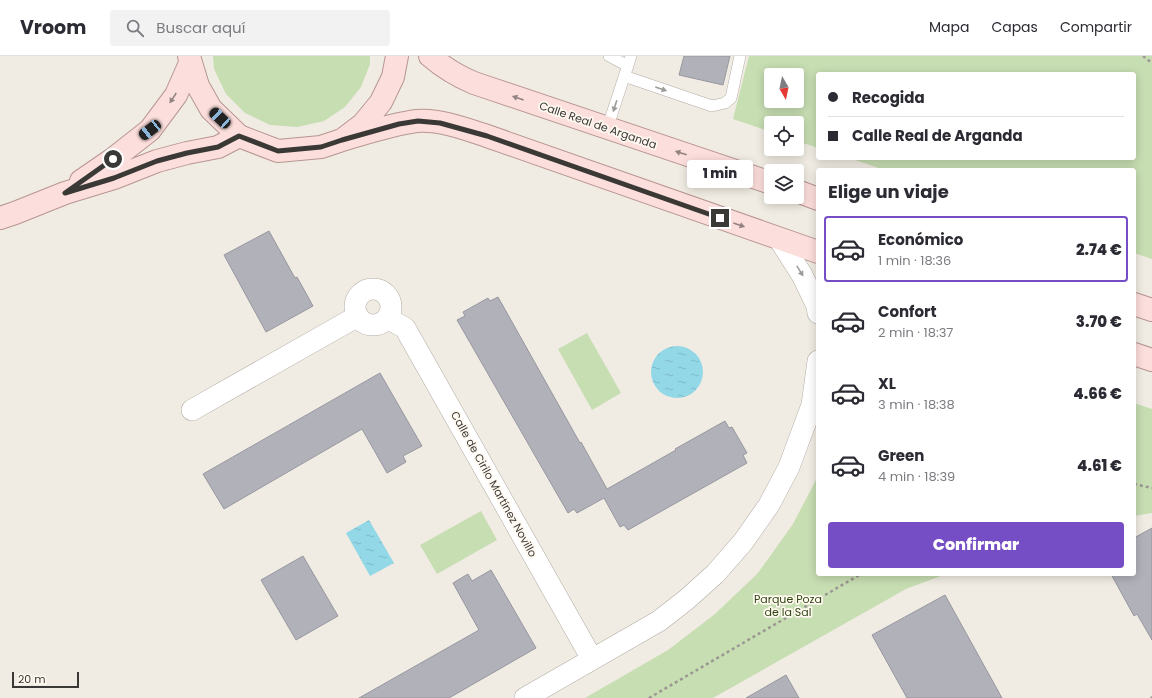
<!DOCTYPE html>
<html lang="es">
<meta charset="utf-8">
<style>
:root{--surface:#fff;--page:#f2f2f3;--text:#2b2b33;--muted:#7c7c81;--line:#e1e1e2;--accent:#754dc5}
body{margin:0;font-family:Poppins,sans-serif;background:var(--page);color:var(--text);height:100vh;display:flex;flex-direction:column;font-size:15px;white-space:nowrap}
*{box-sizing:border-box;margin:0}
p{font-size:13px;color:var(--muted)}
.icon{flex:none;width:22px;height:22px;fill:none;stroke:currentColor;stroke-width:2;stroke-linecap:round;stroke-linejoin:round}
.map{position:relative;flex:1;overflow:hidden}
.side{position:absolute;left:816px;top:112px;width:320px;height:408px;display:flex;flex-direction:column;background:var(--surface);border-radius:4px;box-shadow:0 2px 10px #0003}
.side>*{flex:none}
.banner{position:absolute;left:816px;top:16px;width:320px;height:88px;border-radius:4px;box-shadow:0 2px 10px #0003;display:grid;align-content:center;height:88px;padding:0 12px;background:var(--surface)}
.needle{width:26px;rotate:171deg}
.buttons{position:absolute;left:764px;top:12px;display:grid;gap:8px}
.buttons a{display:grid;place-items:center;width:40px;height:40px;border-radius:4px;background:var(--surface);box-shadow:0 2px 10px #0003;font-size:20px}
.scale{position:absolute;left:12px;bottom:10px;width:67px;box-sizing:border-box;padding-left:4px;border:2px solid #3b3936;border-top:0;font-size:11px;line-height:14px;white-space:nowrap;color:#3b3936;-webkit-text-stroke:3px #fff9f1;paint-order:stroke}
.end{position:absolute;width:18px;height:18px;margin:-9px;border:5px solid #3b3936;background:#fff;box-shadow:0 0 0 2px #fff}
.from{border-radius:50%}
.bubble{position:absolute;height:28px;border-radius:4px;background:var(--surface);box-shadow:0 2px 10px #0003;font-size:13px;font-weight:800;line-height:28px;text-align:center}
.car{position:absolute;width:12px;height:24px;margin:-12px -6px;border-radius:5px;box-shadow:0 0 3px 1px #0007;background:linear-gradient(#222 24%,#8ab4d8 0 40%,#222 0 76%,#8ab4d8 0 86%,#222 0)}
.banner b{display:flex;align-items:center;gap:14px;height:38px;font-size:15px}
.banner b+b{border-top:1px solid var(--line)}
.banner i{width:10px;height:10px;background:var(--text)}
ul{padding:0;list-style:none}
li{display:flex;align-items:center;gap:12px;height:66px;margin:0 8px 6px;padding:0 4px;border:2px solid transparent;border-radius:4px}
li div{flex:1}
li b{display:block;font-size:15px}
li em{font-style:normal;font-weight:800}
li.current{border-color:var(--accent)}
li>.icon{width:36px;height:36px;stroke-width:1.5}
h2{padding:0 12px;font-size:18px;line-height:48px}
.button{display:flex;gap:8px;margin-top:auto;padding:8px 12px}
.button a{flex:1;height:46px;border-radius:4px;background:var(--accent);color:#fff;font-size:16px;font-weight:800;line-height:46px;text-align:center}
header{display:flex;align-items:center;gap:24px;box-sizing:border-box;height:56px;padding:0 20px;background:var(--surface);border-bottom:1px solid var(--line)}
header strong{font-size:19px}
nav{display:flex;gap:22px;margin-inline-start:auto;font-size:14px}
.search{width:280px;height:36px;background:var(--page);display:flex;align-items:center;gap:10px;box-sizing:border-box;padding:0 14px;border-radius:4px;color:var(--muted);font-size:15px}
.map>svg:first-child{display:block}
.green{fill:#c7ddb2;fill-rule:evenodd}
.water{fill:url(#water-ripples)}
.building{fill:#b1b1ba;stroke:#9797a0}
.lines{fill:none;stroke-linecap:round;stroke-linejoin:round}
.lane-casing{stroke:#b1aba4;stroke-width:12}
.street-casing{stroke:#b1aba4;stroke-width:22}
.primary-casing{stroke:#b79692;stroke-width:24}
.path{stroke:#9b9791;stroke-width:2.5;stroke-dasharray:3 3;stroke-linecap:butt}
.lane{stroke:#fff;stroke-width:11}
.street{stroke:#fff;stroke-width:21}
.primary{stroke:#fcdedc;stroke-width:22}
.oneway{fill:#9d9c9a}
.oneway2{fill:#928381}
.route{stroke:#3b3936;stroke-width:5}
.labels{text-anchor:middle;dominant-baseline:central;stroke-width:3.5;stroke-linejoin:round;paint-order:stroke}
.street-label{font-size:11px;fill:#3b3936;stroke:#fff9f1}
.park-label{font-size:11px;fill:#314713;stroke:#fff9f1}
</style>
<header>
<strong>Vroom</strong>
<div class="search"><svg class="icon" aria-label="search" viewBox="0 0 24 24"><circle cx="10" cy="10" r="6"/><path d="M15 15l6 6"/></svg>Buscar aquí</div>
<nav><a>Mapa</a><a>Capas</a><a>Compartir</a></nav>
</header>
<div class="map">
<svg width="1152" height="642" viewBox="0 0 1152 642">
<defs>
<pattern id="water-ripples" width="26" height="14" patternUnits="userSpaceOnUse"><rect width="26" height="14" fill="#92d8e7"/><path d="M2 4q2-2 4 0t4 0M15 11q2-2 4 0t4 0" fill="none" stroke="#7fbac7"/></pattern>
</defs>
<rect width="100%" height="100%" fill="#f1ece3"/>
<path class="green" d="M213,0h157v8l-9,23 -16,20 -21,14 -27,6 -27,-2 -25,-12 -19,-19 -12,-25z
M749,0h403v203l-18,-6v-83h-249l-36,-12h285v-84h-316v74l-21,-7v-18h-26v9l-38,-13zM771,19h26v26h-26z
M587,277l34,60 -29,17 -34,-61z
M1134,347l18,6v104l-18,3z
M818,420v98h128l-40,15 -193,109h-128l83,-48 47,-36 43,-41 35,-49z
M481,455l16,29 -60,34 -17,-29z"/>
<path class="water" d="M651 316a26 26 0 1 1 52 0a26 26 0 1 1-52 0Z
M369,464l25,43 -24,13 -24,-43z"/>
<path class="building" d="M684,0h46l-7,29 -44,-10z
M269,175l26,47 2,-1 16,29 -47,26 -42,-77z
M498,241l82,146 1,-1 26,47 69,-39 -1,-1 50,-28 4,7 3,-1 15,26 -4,2 4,8 -119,67 -4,-5 -4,2 -16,-29 -27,15 -3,-4 -6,4 -111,-193 8,-4 -2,-4 25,-14 2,3z
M380,317l42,73 -19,10 3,6 -19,11 -25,-44 -138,80 -21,-35z
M1152,472v112l-15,-26 -3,2 -23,-42h23v-36z
M303,500l35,60 -42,24 -35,-60z
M491,514l45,78 -87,50h-90l120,-68 -26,-47 15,-9 4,7z
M945,539l57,103h-95l-35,-63z
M786,619l13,23h-53z"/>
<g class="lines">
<defs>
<path id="lane" d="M609,0l19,10
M624,20l88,30 13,-3 6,-5 9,-42
M607,73l24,-73"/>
<path id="street" d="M779,183l23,36 15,31 1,7
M355 251a18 18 0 1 1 36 0a18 18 0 1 1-36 0Z
M387,262l18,10 187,331
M812,349l6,-44
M192,354l166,-94
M525,642l134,-77 27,-21 29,-26 28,-32 26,-37 20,-38 23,-62 6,-11"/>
<path id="primary" d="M189,0l9,30 13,23 28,27 39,15 43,-4 21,-7 21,-16 18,-22 12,-25 4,-21
M430,0c14,12 27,20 44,27l297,100
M342,84c24,-7 50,-16 75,-19 22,-2 49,8 70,15l331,116
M81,125l32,-22 37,-29 26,-35 14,-32
M797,135l21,8
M0,162l15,-5 50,-20 49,-15 43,-17 30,-8 31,-6 21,-11
M1134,248l18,6
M1134,298l18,6"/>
</defs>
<use href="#lane" class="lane-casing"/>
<use href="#street" class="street-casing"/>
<use href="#primary" class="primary-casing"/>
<path class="path" d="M1143,0l9,7
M1134,428l18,4
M649,642l212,-124
M1151,642l1,-1"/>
<use href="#lane" class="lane"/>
<use href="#street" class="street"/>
<use href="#primary" class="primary"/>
</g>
<defs><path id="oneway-solid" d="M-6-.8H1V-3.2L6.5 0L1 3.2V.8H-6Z"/></defs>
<g class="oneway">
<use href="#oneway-solid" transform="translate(661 33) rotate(19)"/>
<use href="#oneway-solid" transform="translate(615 50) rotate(108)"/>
<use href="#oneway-solid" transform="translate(800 215) rotate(58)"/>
</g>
<g class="oneway2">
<use href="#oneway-solid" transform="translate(173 42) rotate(123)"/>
<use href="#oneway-solid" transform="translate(518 42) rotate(-161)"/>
<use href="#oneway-solid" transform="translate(681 97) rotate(-162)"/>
<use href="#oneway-solid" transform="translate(739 169) rotate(19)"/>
</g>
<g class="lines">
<path class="route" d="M113,103l-48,34 49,-15 43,-17 30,-8 31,-6 21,-11 39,15 43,-4 21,-7 57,-16 19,-3 22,2 47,13 233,82"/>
</g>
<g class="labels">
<g class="street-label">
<text transform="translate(598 69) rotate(19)">Calle Real de Arganda</text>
<text transform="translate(494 428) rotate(61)">Calle de Cirilo Martínez Novillo</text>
</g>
<g class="park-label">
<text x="788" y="543">Parque Poza<tspan x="788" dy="13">de la Sal</tspan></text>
</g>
</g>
</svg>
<div class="buttons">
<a><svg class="needle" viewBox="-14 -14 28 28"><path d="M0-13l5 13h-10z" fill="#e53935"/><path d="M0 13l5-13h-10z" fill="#7c7c81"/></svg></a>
<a><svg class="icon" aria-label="locate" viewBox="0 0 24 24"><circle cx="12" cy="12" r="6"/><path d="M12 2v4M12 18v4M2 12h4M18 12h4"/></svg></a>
<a><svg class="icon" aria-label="layers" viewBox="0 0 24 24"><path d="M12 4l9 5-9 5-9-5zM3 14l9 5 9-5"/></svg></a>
</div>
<div class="scale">20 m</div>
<i class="end from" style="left:113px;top:103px"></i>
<i class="end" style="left:720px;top:162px"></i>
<div class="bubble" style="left:687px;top:104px;width:66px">1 min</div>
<i class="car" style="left:220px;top:62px;rotate:313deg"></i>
<i class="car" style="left:150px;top:74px;rotate:232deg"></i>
<div class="banner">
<b><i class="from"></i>Recogida</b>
<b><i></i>Calle Real de Arganda</b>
</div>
<section class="side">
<h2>Elige un viaje</h2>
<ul>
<li class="current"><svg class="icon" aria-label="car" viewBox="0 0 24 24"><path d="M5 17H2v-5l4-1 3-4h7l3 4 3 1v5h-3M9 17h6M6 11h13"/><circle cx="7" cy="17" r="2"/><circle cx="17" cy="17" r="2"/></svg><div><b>Económico</b><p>1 min · 18:36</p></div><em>2.74 €</em></li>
<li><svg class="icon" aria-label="car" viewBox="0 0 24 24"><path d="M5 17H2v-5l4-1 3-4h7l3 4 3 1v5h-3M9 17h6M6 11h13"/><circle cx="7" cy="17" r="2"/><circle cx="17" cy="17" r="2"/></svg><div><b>Confort</b><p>2 min · 18:37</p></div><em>3.70 €</em></li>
<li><svg class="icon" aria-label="car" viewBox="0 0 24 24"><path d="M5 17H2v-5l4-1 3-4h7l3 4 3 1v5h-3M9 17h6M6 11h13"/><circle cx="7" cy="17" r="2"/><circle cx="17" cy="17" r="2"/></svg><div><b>XL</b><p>3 min · 18:38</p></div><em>4.66 €</em></li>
<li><svg class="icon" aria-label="car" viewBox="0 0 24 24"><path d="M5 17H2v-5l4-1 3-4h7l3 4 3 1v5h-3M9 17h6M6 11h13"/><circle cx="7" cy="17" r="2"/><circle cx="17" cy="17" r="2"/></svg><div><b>Green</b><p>4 min · 18:39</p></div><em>4.61 €</em></li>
</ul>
<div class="button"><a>Confirmar</a></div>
</section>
</div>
